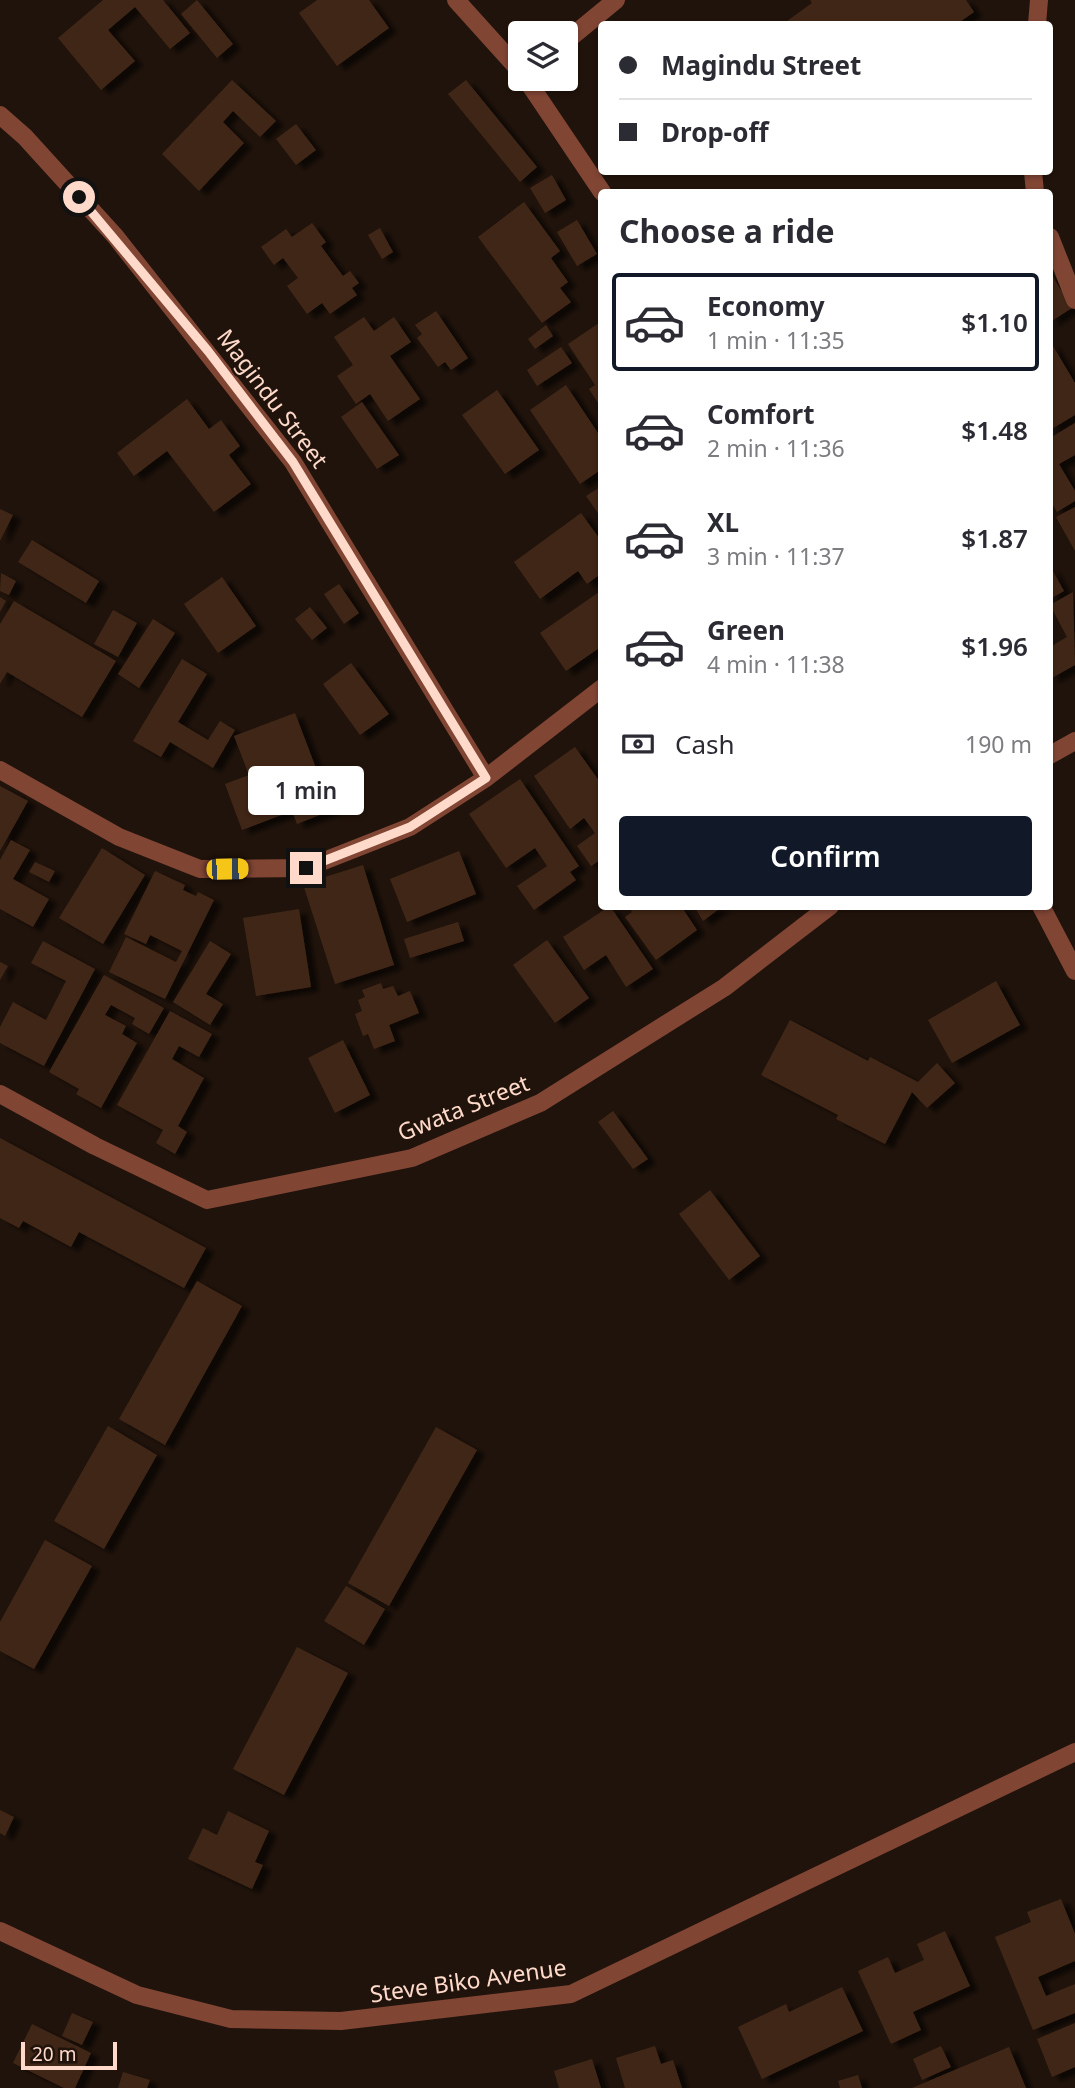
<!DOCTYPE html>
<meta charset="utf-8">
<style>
:root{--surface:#fff;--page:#f7f7f7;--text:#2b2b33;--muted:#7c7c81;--line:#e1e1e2;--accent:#111827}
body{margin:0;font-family:"Noto Sans",sans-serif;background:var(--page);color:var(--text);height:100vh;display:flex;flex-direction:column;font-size:26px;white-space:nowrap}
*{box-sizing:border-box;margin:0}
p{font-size:23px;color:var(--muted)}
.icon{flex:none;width:38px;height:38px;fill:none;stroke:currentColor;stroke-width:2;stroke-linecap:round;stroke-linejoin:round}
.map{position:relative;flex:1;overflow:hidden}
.sheet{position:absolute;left:598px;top:189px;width:455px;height:721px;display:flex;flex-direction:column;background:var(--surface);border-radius:7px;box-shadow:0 2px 5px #0004}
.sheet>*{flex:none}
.guide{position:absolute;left:598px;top:21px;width:455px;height:154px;border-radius:7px;box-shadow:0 2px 5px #0004;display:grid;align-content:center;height:154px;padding:0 21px;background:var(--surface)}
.buttons{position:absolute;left:508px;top:21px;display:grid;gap:14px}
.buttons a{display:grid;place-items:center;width:70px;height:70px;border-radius:7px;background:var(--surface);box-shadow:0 2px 5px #0004;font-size:35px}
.scale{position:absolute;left:21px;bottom:18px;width:96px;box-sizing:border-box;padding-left:7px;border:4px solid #ffdaca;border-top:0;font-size:19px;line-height:24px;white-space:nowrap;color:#ffdaca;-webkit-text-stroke:5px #20130b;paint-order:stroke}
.end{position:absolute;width:32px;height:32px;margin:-16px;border:9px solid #ffdaca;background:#111;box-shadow:0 0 0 4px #111}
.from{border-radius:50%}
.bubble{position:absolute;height:49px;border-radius:7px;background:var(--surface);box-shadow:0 2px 5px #0004;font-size:23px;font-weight:600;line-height:49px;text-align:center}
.car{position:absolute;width:21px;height:42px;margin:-21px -10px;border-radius:9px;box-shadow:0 0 5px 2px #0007;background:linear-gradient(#f5c518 24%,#345 0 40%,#f5c518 0 76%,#345 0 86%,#f5c518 0)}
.guide b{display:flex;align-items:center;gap:24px;height:66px;font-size:26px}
.guide b+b{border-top:2px solid var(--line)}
.guide i{width:18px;height:18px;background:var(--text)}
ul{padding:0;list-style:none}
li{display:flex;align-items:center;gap:21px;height:98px;margin:0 14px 10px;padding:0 7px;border:4px solid transparent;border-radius:7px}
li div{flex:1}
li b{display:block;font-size:26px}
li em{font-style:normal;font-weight:600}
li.active{border-color:var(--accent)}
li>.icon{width:63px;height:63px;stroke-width:1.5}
h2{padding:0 21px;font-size:32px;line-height:84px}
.pay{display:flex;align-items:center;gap:18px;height:77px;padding:0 21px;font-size:26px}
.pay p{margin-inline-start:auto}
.button{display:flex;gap:14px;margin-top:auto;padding:14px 21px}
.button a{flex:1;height:80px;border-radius:7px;background:var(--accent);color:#fff;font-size:28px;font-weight:600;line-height:80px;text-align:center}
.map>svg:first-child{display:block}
.building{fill:#412716;filter:url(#shadow)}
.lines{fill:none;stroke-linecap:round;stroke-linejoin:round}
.minor{stroke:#814534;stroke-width:18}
.route{stroke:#ffdaca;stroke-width:9}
.labels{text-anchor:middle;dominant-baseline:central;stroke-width:5;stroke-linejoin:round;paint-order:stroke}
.street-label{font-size:23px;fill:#ffdaca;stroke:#20130b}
</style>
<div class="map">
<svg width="1075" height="2088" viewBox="0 0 1075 2088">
<defs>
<filter id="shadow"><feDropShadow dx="8" dy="4.5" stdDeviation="2" flood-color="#0009"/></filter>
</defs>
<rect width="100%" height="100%" fill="#20130b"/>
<path class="building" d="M103,0h60l27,33 -20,16 -35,-42 -27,23 27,31 -34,29 -43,-52z
M197,0l36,44 -16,14 -36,-44z
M317,0h52l20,28 -52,38 -38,-53z
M810,0h156l8,12 -17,12h-174l29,-21z
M232,80l44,41 -16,16 -27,-26 -10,11 21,21 -45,48 -37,-37z
M466,80l71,87 -17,15 -72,-88z
M296,124l20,26 -20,15 -20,-26z
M552,175l14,25 -21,13 -15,-25z
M524,202l36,49 -9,7 17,24 -8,6 11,14 -29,21 -64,-86z
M577,220l20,34 -20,12 -20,-34z
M312,223l14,19 -5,4 22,30 7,-5 9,12 -7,5 5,7 -27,19 -8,-11 -15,11 -20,-28 11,-8 -15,-20 -9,7 -13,-18 25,-18 6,8z
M380,228l13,24 -11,7 -14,-24z
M1050,272l22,36 -22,14z
M436,311l32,47 -17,12 -6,-8 -7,5 -21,-29 5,-4 -7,-9z
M364,317l10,14 20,-14 17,25 -21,14 30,43 -32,22 -18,-27 -14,10 -19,-28 16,-11 -19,-28z
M602,321v88l-13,-20 6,-4 -27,-41z
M546,325l7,11 -18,13 -7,-10z
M1050,341l25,42v32l-25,15z
M561,347l11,16 -35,23 -10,-16z
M566,385l36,54v30l-22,15 -50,-74z
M497,390l42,60 -34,24 -43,-59z
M187,399l22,30 12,-9 19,26 -11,9 22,29 -37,28 -47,-61 -33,25 -17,-23z
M362,402l37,53 -22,14 -36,-52z
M1075,423v32l-16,9 16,27v10l-18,11 -7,-11v-63z
M602,486v33l-16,-23z
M1075,507v44l-19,-34z
M0,509l13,6 -13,26z
M581,513l21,29v31l-15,11 -9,-13 -38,28 -26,-37z
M32,540l67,41 -13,22 -68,-41z
M1050,566l14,25 -14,8z
M1,573l15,8 -7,14 -9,-4z
M222,577l34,49 -38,27 -34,-49z
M339,584l20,29 -15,11 -20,-30z
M602,590v56l-36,25 -26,-38z
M1073,592l2,73 -25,14v-32l17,-10 -17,-32z
M0,597l6,4 -6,11z
M14,601l102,60 -34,56 -75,-45 -7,12v-60z
M310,607l17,21 -15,12 -17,-21z
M113,610l24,13 -19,34 -24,-13z
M153,619l22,14 -36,55 -21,-14z
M182,659l25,15 -29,48 30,18 12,-19 15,9 -22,38 -43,-26 -9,15 -28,-16z
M351,663l38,51 -29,21 -37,-51z
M295,713l37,97 -35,14 -5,-13 -50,19 -17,-46 24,-9 -15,-39z
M575,747l27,38v74l-11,7 -14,-20 18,-13 -11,-15 -14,11 -36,-53z
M520,779l59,87 -9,6 6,8 -42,30 -17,-24 30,-20 -12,-18 -29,20 -37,-54z
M0,786l28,15 -28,50z
M11,840l19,10 -17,29 36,20 -16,28 -33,-18v-49z
M102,848l43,27 -42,69 -44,-26z
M459,851l17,43 -69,28 -17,-43z
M35,862l20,9 -6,11 -20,-10z
M363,865l31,100 -59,19 -32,-100z
M155,871l30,14 -2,5 13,6 2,-4 16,8 -49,99 -56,-27 17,-35 50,25 6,-11 -32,-16 -4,9 -22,-10z
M610,906l43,63 -27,18 -20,-32 -22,15 -21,-33z
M628,906h53l16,24 -41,30 -31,-43 7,-5z
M694,906h29l-20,15z
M299,909l12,78 -55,9 -13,-78z
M458,922l6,19 -54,17 -6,-19z
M547,940l42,58 -34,25 -42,-58z
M43,941l52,28 -51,97 -44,-23v-16l13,-25 33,18 20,-39 -35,-18z
M210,941l21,13 -25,40 17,10 -13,21 -37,-23z
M0,962l8,4 -8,14z
M104,975l60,33 -15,26 -17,-10 3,-6 -24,-13 -6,10 21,11 -4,8 15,9 -36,65 -25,-14 3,-5 -30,-17z
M996,981l24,44 -68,38 -24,-43z
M381,983l2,6 10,-3 5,10 12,-5 9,22 -30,12 6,16 -21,8 -6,-15 -5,2 -8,-22 7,-3 -4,-11 7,-3 -3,-7z
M170,1011l42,23 -13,23 -20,-11 -7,13 32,19 -26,48 9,6 -12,22 -19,-11 7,-13 -46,-25z
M790,1020l78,41 2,-4 48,25 19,-19 18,20 -28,25 -15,-16 -27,52 -49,-25 2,-4 -77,-40z
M343,1040l27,55 -35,18 -27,-55z
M613,1111l35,48 -15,10 -35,-47z
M0,1138l206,110 -22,40 -105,-56 -8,15 -48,-26 -4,7 -19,-10z
M710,1190l50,66 -31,24 -50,-66z
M197,1281l45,25 -77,139 -46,-26z
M108,1426l49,29 -53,94 -50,-28z
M436,1427l41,23 -88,156 -41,-23z
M45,1540l47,26 -58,103 -34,-18v-29z
M346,1586l39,23 -21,36 -40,-24z
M297,1647l51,26 -64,122 -51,-26z
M0,1810l14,7 -9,19 -5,-3z
M228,1811l41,20 -14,31 8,3 -11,24 -64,-30 15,-31 14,7z
M1061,1899l14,35v27l-37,16 8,19 29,-12v29l-42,17 -38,-93 36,-15 -4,-10z
M945,1931l25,55 -57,26 8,18 -30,14 -33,-73 30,-14 7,16 29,-13 -7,-16z
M842,1987l21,44 -101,48 -24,-52 48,-23 3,8z
M72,2013l21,9 -11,23 -20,-9z
M1075,2023v44l-23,10 -15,-38z
M32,2024l59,29 -16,35h-11l-51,-25z
M655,2046l6,18 12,-4 9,28h-57l-9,-30z
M941,2046l10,21 -29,13 -9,-21z
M1009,2047l17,41h-114z
M592,2059l9,29h-42l-5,-17z
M123,2072l27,8 -3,8h-29z
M858,2075l4,13h-22l-2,-7z"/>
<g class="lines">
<path class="minor" d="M456,0l64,71
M1037,24l2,-24
M565,42l51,-42
M526,79l76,113
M0,115l25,22 90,99 178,226 193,316
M1033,172l2,20
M1050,237l25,63
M1050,755l25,-14
M0,770l119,67 81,32 106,-1 104,-41 76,-49 116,-90
M1041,906l34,65
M0,1094l95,52 112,54 205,-42 128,-55 185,-116 105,-81
M0,1931l137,64 94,24 110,2 230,-27 504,-242"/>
</g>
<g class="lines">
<path class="route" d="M79,197l129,154 85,111 193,316 -76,49 -104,41"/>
</g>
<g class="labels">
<g class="street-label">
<text transform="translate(273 398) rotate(53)">Magindu Street</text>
<text transform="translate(463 1107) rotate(-22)">Gwata Street</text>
<text transform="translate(468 1980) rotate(-8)">Steve Biko Avenue</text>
</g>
</g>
</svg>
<div class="buttons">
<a><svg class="icon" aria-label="layers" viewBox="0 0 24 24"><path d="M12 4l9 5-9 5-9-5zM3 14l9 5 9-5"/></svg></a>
</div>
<div class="scale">20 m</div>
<i class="end from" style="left:79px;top:197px"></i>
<i class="end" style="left:306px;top:868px"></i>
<div class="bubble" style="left:248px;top:766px;width:116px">1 min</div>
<i class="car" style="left:227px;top:869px;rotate:89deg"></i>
<div class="guide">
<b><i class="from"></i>Magindu Street</b>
<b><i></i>Drop-off</b>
</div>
<section class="sheet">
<h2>Choose a ride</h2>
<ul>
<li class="active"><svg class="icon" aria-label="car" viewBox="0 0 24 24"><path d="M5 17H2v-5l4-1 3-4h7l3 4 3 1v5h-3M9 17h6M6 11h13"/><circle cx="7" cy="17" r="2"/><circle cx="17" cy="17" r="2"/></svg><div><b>Economy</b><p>1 min · 11:35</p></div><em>$1.10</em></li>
<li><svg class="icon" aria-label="car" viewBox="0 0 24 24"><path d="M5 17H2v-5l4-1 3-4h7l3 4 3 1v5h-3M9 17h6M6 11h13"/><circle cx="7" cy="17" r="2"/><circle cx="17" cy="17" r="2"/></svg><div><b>Comfort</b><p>2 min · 11:36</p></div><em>$1.48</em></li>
<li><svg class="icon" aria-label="car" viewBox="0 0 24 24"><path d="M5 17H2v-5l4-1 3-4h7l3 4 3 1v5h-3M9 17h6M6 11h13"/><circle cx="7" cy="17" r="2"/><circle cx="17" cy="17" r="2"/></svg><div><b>XL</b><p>3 min · 11:37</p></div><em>$1.87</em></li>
<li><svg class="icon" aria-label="car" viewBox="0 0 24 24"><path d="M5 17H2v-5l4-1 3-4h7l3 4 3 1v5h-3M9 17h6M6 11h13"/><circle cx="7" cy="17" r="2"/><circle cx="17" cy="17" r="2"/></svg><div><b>Green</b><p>4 min · 11:38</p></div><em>$1.96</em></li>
</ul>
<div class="pay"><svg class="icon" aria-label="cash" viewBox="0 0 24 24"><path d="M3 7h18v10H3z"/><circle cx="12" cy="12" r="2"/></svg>Cash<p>190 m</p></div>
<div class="button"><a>Confirm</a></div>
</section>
</div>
